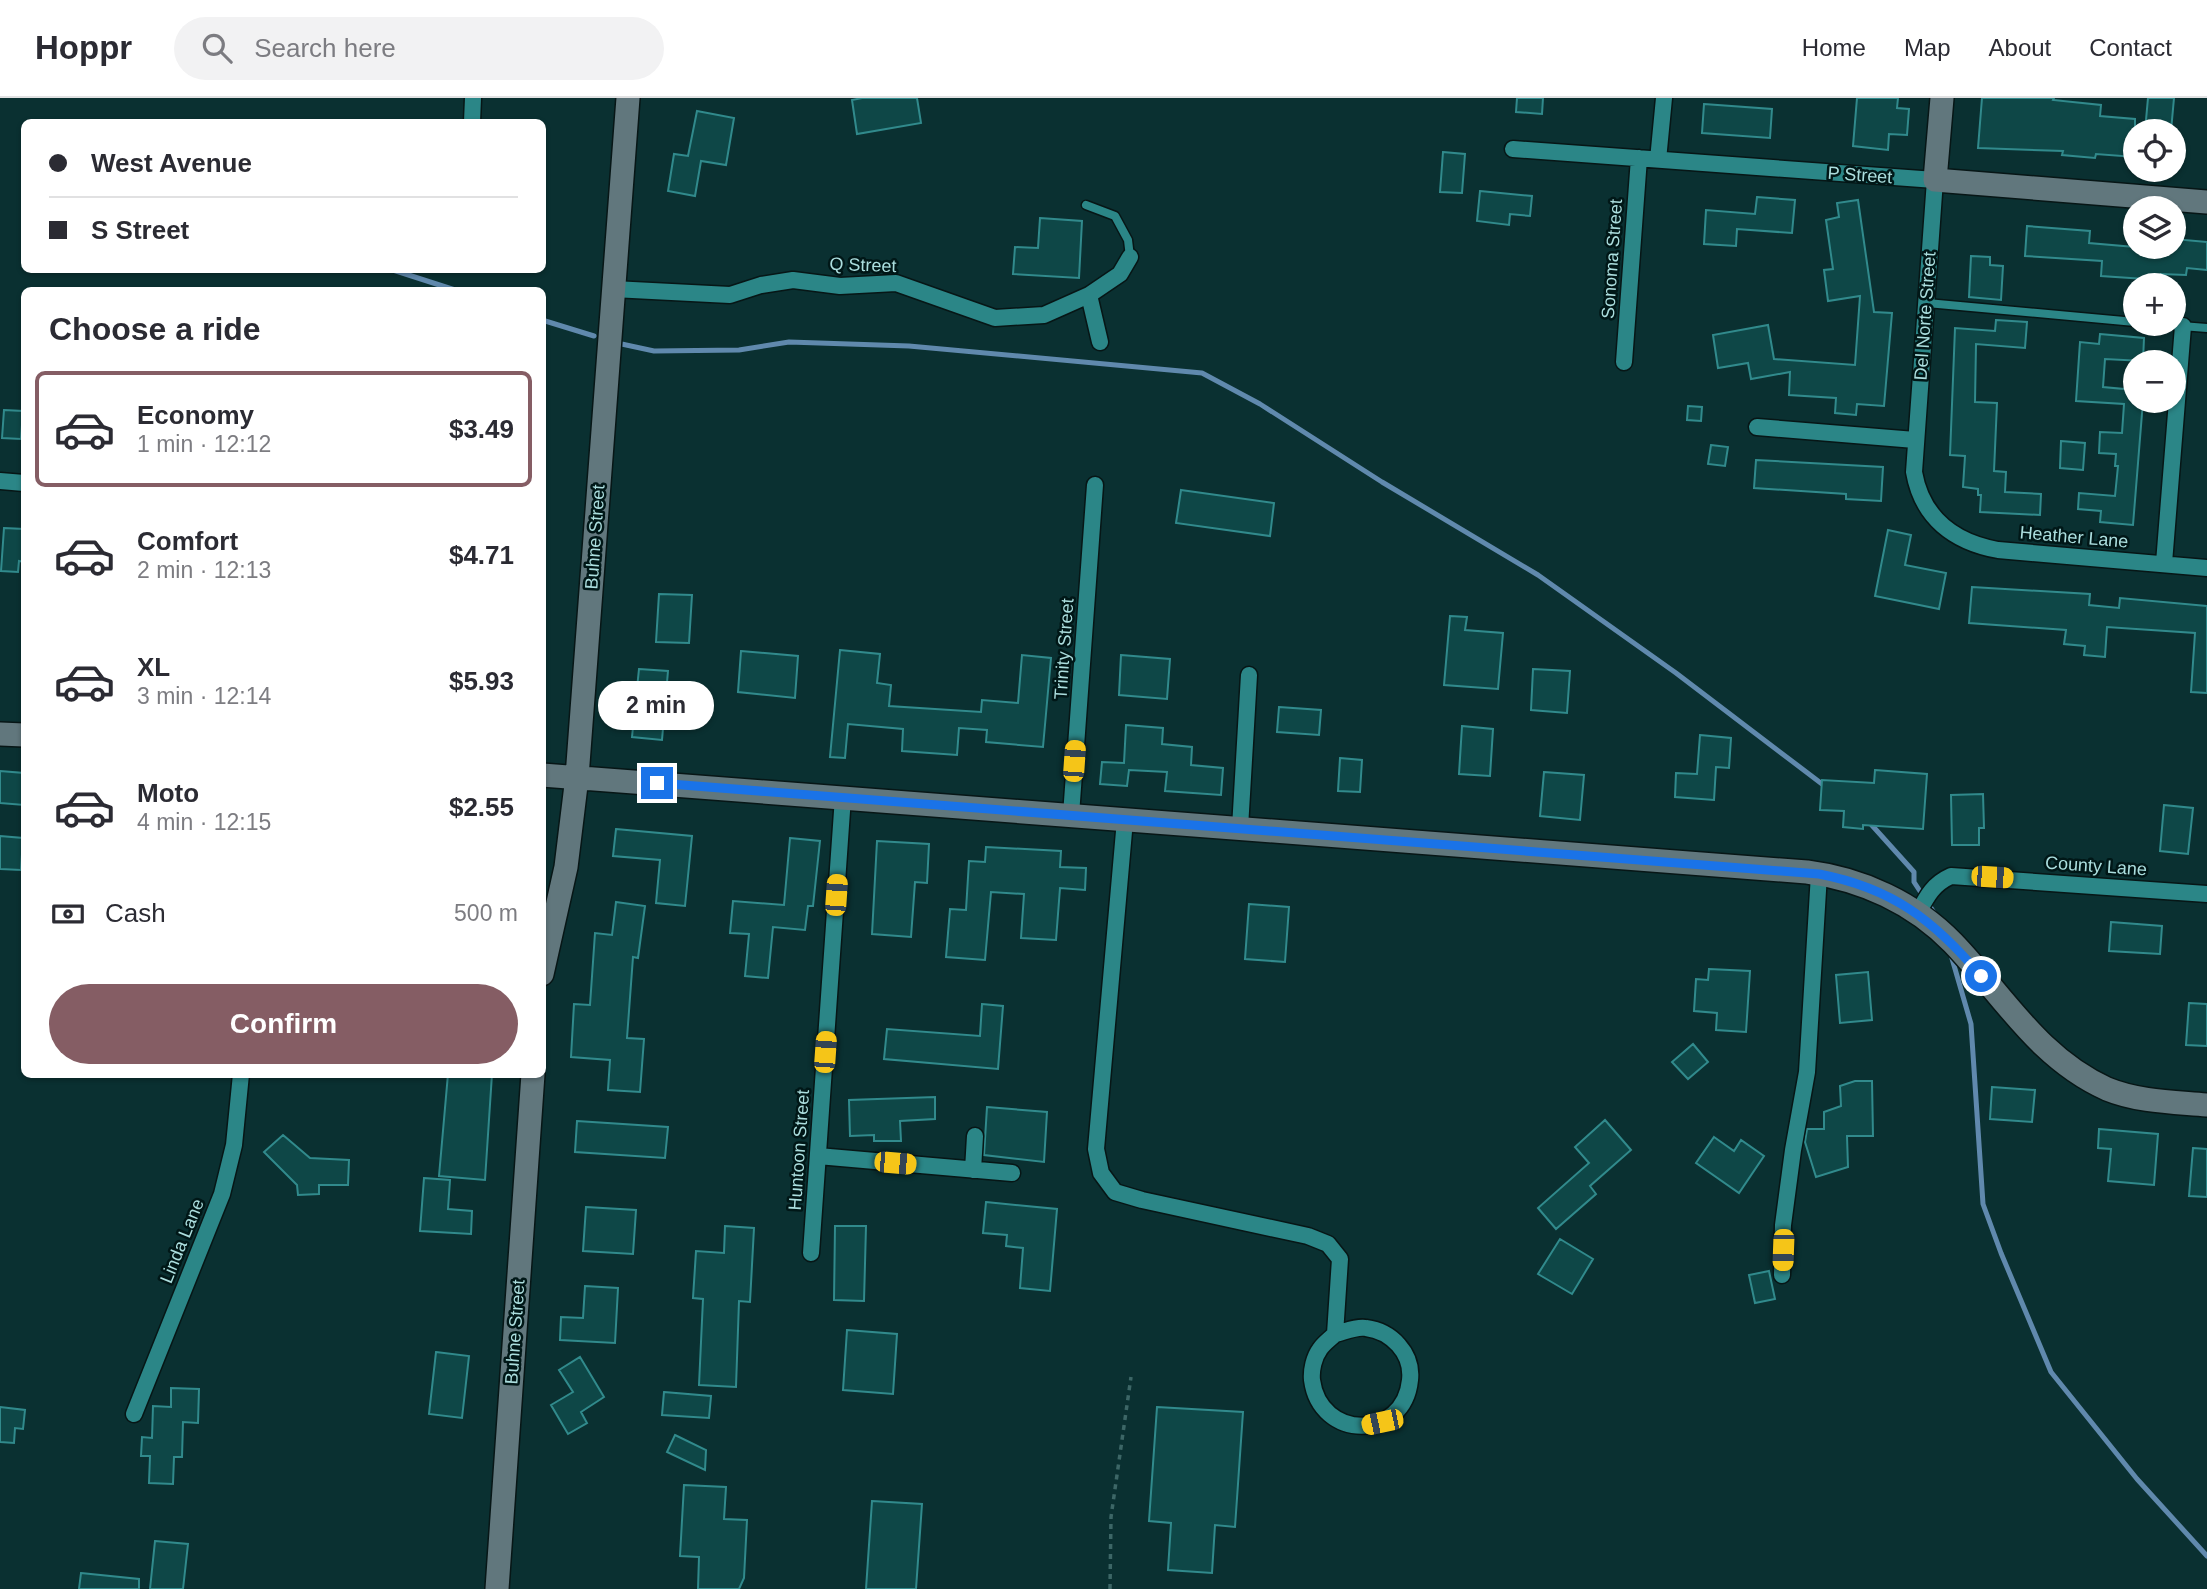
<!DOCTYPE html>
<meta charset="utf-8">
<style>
:root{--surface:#fff;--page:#f2f2f3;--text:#2b2b33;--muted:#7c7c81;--line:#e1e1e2;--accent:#855d64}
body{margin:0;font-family:Arial,sans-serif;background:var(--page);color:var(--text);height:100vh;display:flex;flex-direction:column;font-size:26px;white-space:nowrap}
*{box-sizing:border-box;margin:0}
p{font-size:23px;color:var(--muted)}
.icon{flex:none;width:38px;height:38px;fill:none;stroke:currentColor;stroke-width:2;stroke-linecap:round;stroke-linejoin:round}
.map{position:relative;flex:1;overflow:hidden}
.panel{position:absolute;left:21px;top:189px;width:525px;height:791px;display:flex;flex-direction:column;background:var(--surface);border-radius:10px;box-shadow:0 2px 5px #0004}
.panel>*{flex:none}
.guide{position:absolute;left:21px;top:21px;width:525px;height:154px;border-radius:10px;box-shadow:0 2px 5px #0004;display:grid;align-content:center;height:154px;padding:0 28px;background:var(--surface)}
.controls{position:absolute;left:2123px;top:21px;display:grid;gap:14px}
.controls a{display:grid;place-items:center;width:63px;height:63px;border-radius:50%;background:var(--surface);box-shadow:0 2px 5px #0004;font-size:35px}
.end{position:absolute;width:32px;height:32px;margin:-16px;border:9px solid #1a73e8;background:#fff;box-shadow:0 0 0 4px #fff}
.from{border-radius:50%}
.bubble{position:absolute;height:49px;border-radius:24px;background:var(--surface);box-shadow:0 2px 5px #0004;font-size:23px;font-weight:800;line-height:49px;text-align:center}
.car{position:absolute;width:21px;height:42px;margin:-21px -10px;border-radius:9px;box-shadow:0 0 5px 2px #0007;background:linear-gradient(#f5c518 24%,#345 0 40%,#f5c518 0 76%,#345 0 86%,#f5c518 0)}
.guide b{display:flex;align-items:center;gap:24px;height:66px;font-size:26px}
.guide b+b{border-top:2px solid var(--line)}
.guide i{width:18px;height:18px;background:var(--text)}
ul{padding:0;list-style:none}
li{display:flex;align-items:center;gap:21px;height:116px;margin:0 14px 10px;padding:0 14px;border:4px solid transparent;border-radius:10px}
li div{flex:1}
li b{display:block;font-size:26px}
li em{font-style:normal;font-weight:800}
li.on{border-color:var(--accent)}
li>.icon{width:63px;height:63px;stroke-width:1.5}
h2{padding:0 28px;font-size:32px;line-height:84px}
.pay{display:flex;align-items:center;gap:18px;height:77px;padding:0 28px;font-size:26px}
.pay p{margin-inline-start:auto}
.button{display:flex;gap:14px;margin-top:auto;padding:14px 28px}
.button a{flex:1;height:80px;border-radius:42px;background:var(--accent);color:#fff;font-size:28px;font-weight:800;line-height:80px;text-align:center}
header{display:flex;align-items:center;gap:42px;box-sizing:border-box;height:98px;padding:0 35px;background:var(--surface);border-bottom:2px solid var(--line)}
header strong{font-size:33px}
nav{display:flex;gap:38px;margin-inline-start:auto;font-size:24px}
.search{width:490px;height:63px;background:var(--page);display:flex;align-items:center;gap:18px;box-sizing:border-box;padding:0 24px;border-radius:38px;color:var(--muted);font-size:26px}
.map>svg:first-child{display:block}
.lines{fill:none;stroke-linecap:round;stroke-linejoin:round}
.stream{stroke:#6089ad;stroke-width:5}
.building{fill:#0e4747;stroke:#318a8c;stroke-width:2}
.lane-casing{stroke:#071616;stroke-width:11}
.street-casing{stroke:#071616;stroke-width:19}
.secondary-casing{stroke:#071616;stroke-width:26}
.path{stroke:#3c6666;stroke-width:3.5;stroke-dasharray:5 5;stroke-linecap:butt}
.lane{stroke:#2b8687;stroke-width:8}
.street{stroke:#2b8687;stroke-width:16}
.secondary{stroke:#61777d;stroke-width:23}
.route{stroke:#1a73e8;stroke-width:9}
.labels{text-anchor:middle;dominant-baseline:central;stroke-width:5;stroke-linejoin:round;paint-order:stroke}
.street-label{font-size:18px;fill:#abdede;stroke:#001717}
</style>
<header>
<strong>Hoppr</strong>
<div class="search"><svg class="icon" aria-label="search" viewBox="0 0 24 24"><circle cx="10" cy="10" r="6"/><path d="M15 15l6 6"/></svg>Search here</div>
<nav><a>Home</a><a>Map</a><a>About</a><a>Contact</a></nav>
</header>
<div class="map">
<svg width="2207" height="1491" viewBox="0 0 2207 1491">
<rect width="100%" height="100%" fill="#0a3031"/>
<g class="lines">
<path class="stream" d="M393,172l62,20
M542,222l52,16
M617,245l37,8 85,-1 50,-8 120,4 293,27 58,31 122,78 156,93 138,98 150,114
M1869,724l45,50v10l21,32
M1951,857l20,69 12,180 18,49 50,119 86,107 70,77"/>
</g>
<path class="building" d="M862,0h55l4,25 -64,11 -5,-34z
M1517,0h26l-1,16 -26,-2z
M1857,0h41l-1,10 12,1 -2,26 -18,-1 -1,16 -35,-4z
M1982,0h72l-1,2 48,5 -1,11 35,3v38l-39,-3 -1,4 -33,-3 1,-4 -85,-3z
M2148,0h26l-3,33h-26z
M1704,6l68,5 -2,29 -68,-5z
M697,13l37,7 -8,47 -25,-4 -6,35 -27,-5 6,-37 14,2z
M1443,54l22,2 -3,39 -22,-1z
M1480,93l52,5 -2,20 -20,-2 -1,11 -32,-4z
M1757,99l38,3 -3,33 -55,-4 -1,17 -32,-2 2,-34 49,4z
M1858,102l16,112 18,1 -8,93 -27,-2 -1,11 -21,-2 1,-15 -47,-3 1,-23 -39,7 -3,-16 -30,5 -5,-33 55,-10 6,34 81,6 5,-69 -32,5 -4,-31 9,-1 -7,-49 13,-3 -2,-14z
M1040,120l42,3 -3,57 -66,-4 2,-27 23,1z
M2027,128l63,5 -1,12 46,4h39v-8l33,3v28l-20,-2 -1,7 -25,-1 -1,6 -59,-4 1,-15 -77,-5z
M1971,158l19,1v8l13,1 -2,34 -32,-3z
M1996,222l31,2 -2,26 -49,-4 -1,58 22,1 -3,68 12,1 -1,20 36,2 -1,21 -60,-3 1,-17h-3v-6l-15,-2 2,-31 -15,-1 5,-127 40,3z
M2100,236l44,4 -1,23 -38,-2 -2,28 32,3v11h8l-10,124 -33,-3 1,-11 -23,-2 1,-16 36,3 3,-30h-3l1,-12 -17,-1 1,-21 22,1 2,-29 -48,-3 4,-59 19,2z
M1688,308l14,1 -1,14 -14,-1z
M4,312l19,1 -2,28 -19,-1z
M2061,343l24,2 -2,27 -23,-2z
M1711,347l17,2 -3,19 -17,-2z
M1756,362l127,7 -2,34 -35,-2v-5l-92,-6z
M1181,392l93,13 -4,33 -94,-13z
M4,430l20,1v33l-5,-1 -1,11 -17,-1z
M1888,432l23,5 -6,30 41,8 -7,36 -64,-13z
M1972,489l118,7 -1,11 30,3 1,-10 87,8v87l-16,-1 4,-59 -88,-6 -2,30 -21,-2 1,-9 -21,-2 2,-14 -97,-7z
M659,496l33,1 -3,48 -33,-1z
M1450,518l17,1 -2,13 38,3 -5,56 -54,-4z
M840,552l40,4 -3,29 14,2 -2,21 92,6 1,-12 36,3 4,-48 29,3 -8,89 -57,-5 1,-12 -28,-2 -2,27 -55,-4 1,-22 -55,-5 -3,34 -15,-1z
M741,553l57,5 -3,42 -57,-6z
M1121,557l49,4 -3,40 -48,-4z
M639,571l29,2 -6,69 -30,-3z
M1533,571l37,2 -3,42 -36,-3z
M1279,609l42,3 -2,25 -42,-3z
M1126,627l37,3 -1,16 30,3 -1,18 32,3 -2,27 -56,-4 2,-19 -38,-2 -2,16 -27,-2 2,-22 22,1z
M1462,628l31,3 -3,47 -31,-2z
M1700,637l31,3 -2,30 -13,-1 -2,33 -39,-3 1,-24 21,1z
M1340,660l22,2 -2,32 -22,-1z
M1875,672l52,4 -4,55 -60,-4v4l-20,-2 1,-16 -24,-1 2,-30 52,3z
M0,673l24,2v32l-24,-2z
M1544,674l40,3 -4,45 -40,-4z
M1983,696l1,34h-5v17h-27l-1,-50z
M2164,707l29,3 -5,46 -28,-3z
M616,731l76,7 -7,70 -29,-3 4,-43 -47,-4z
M0,738l23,2 -2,32 -21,-1z
M790,740l30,3 -7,65h-5l-3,24 -32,-3 -5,51 -23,-2 4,-42 -19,-1 3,-32 51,4z
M877,743l52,3 -2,39 -12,-1 -4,55 -39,-3z
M986,749l75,4 -1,16 26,1 -1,22 -25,-2 -4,52 -35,-2 3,-44 -33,-2 -6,68 -39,-3 4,-48 16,1 3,-49 16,1z
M616,804l29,4 -7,52 -5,-1 -6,81 17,1 -4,53 -32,-2 2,-30 -39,-3 3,-53 16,1 5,-72 17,2z
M1249,806l40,3 -4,55 -40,-3z
M2111,824l51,4 -2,28 -51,-3z
M1709,871l41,2 -4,61 -30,-2 1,-17 -23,-2 2,-32 12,1z
M1868,874l4,48 -32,3 -4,-48z
M2189,905l18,1v42l-21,-1z
M982,906l21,2 -5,63 -114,-10 3,-30 93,7z
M1693,946l15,18 -20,17 -16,-17z
M448,976h44l-7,106 -46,-4z
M1855,983h17l1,55h-26l1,31 -32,10 -11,-35 2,-13h17v-17l17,-6 -1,-20z
M1992,989l43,3 -3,32 -42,-3z
M935,999v22l-35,2 1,20h-27v-6l-24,1 -1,-36z
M987,1009l60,5 -3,50 -60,-7z
M1605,1022l26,30 -41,36 6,8 -40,35 -18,-21 51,-45 -14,-16z
M577,1023l91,6 -3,31 -90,-6z
M2099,1031l59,5 -4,51 -46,-4 3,-32 -13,-1z
M283,1037l27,23 39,2 -1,25h-29v9l-21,1 -1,-10 -33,-33z
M1714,1039l20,14 7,-11 23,16 -25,37 -43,-30z
M2193,1050l14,1v48l-18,-1z
M424,1080l26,2 -2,29 24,2 -1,23 -51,-3z
M986,1104l71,7 -7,82 -30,-3 3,-40 -17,-2 1,-11 -24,-2z
M586,1109l50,3 -3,44 -50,-3z
M725,1128l29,2 -4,74 -11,-1 -3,86 -37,-2 4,-86 -10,-1 3,-47 28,2z
M835,1128h31l-2,75 -30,-1z
M1560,1141l33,20 -21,35 -34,-20z
M1769,1173l6,28 -20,4 -6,-28z
M585,1188l33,2 -3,55 -55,-3 1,-23 22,1z
M847,1232l50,4 -4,60 -50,-4z
M436,1254l33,4 -7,62 -33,-4z
M580,1259l24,40 -23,15 6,11 -19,11 -17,-29 22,-13 -14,-22z
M171,1290l28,1 -1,34 -15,-1 -1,35h-8l-1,27 -24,-1 1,-27h-9l1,-19 10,1 1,-32 18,1z
M664,1294l47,4 -2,22 -47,-3z
M0,1309l25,3 -2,19 -8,-1 -1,15 -14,-1z
M1157,1309l86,5 -8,115 -20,-2 -3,48 -44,-3 3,-47 -22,-2z
M675,1337l31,15 -1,20 -38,-18z
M684,1387l42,2 -2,32 23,1 -3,58 -5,11h-41l1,-32 -19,-1z
M872,1403l50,3 -6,85h-50z
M155,1443l33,3 -5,45h-33z
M81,1475l58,6v10h-60z"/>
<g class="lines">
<defs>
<path id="lane" d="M1086,107l29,11 13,24 2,17
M1927,205l208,19
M2156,226l51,4"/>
<path id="street" d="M472,24l1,-24
M1513,51l422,31 -21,292c8,46 40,70 84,78l209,18
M1658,62l6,-62
M613,191l117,6 31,-10 32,-5 47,6 56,-3 99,35 49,-3 45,-20 31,-21 10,-17
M1089,197l11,47
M1624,264l15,-204
M1757,329l158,13
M0,383l24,2
M2164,465l19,-237
M1071,717l24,-330
M1125,722l-29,329 5,24 14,19 27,8 166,36 20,8 12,15 -5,75c-5,5 -12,10 -15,15 -6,8 -9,21 -8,31 8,61 92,61 98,0 3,-27 -19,-49 -44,-52 -9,-2 -22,4 -31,6
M1240,730l9,-153
M1918,815c9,-17 15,-29 33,-37l256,18
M818,1058l194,17
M973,1072l2,-34
M811,1155l32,-456
M1782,1177l1,-50 10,-75 14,-78 12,-198
M134,1316l88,-220 12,-49 7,-71"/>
<path id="secondary" d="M1942,0l-7,82 272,22
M0,636l24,1
M542,677l1265,97c55,7 107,31 146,71 50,52 85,115 154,146 32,13 67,13 100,16
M542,876l24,-107 11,-90 51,-679
M497,1491l36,-515"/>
</defs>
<use href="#lane" class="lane-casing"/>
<use href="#street" class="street-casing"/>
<use href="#secondary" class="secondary-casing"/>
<path class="path" d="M1110,1491l1,-72 20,-140"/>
<use href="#lane" class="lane"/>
<use href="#street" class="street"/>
<use href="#secondary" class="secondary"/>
</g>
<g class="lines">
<path class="route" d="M657,685l1162,91c73,14 115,46 162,102"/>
</g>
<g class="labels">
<g class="street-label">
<text transform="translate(1860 77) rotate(4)">P Street</text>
<text transform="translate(1612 161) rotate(-86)">Sonoma Street</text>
<text transform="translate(863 167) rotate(2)">Q Street</text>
<text transform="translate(1925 218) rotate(-86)">Del Norte Street</text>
<text transform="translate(595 439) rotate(-86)">Buhne Street</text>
<text transform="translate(2074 439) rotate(5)">Heather Lane</text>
<text transform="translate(1064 551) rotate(-86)">Trinity Street</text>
<text transform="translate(2096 768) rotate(4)">County Lane</text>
<text transform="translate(799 1052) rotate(-86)">Huntoon Street</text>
<text transform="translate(182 1143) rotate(-68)">Linda Lane</text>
<text transform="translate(515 1234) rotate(-86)">Buhne Street</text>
</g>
</g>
</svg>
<div class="controls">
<a><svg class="icon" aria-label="locate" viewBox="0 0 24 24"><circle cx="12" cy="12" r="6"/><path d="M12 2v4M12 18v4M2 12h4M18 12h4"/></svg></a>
<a><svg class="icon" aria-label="layers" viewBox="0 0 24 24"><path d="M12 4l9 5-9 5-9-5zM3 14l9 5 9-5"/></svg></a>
<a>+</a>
<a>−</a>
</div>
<i class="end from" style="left:1981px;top:878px"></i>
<i class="end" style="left:657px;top:685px"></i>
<div class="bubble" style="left:598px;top:583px;width:116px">2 min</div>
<i class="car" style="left:1074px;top:663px;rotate:4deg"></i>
<i class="car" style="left:1992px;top:779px;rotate:94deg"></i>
<i class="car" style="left:836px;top:797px;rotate:4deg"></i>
<i class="car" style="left:825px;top:954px;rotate:4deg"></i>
<i class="car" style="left:895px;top:1065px;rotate:95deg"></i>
<i class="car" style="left:1783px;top:1152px;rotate:182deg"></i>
<i class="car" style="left:1382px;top:1324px;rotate:258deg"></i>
<div class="guide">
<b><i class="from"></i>West Avenue</b>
<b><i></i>S Street</b>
</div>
<section class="panel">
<h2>Choose a ride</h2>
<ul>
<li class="on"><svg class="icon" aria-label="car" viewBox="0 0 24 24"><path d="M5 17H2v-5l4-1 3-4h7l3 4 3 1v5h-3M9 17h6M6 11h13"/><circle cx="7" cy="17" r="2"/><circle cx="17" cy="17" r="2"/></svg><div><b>Economy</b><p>1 min · 12:12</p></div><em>$3.49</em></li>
<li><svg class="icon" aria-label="car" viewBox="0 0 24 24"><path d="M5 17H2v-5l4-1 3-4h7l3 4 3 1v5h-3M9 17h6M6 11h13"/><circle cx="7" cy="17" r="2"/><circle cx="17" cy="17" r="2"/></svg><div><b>Comfort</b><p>2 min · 12:13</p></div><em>$4.71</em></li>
<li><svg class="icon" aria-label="car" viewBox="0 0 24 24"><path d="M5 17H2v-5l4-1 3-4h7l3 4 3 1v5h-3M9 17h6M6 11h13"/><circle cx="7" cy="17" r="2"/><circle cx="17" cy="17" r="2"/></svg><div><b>XL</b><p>3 min · 12:14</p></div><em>$5.93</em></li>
<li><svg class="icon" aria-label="car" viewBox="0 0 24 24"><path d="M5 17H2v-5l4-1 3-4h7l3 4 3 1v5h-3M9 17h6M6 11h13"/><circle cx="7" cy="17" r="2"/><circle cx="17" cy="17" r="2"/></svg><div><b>Moto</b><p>4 min · 12:15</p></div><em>$2.55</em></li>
</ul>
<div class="pay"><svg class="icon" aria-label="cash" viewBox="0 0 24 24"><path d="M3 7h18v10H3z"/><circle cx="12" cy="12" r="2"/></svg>Cash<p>500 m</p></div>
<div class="button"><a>Confirm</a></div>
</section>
</div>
